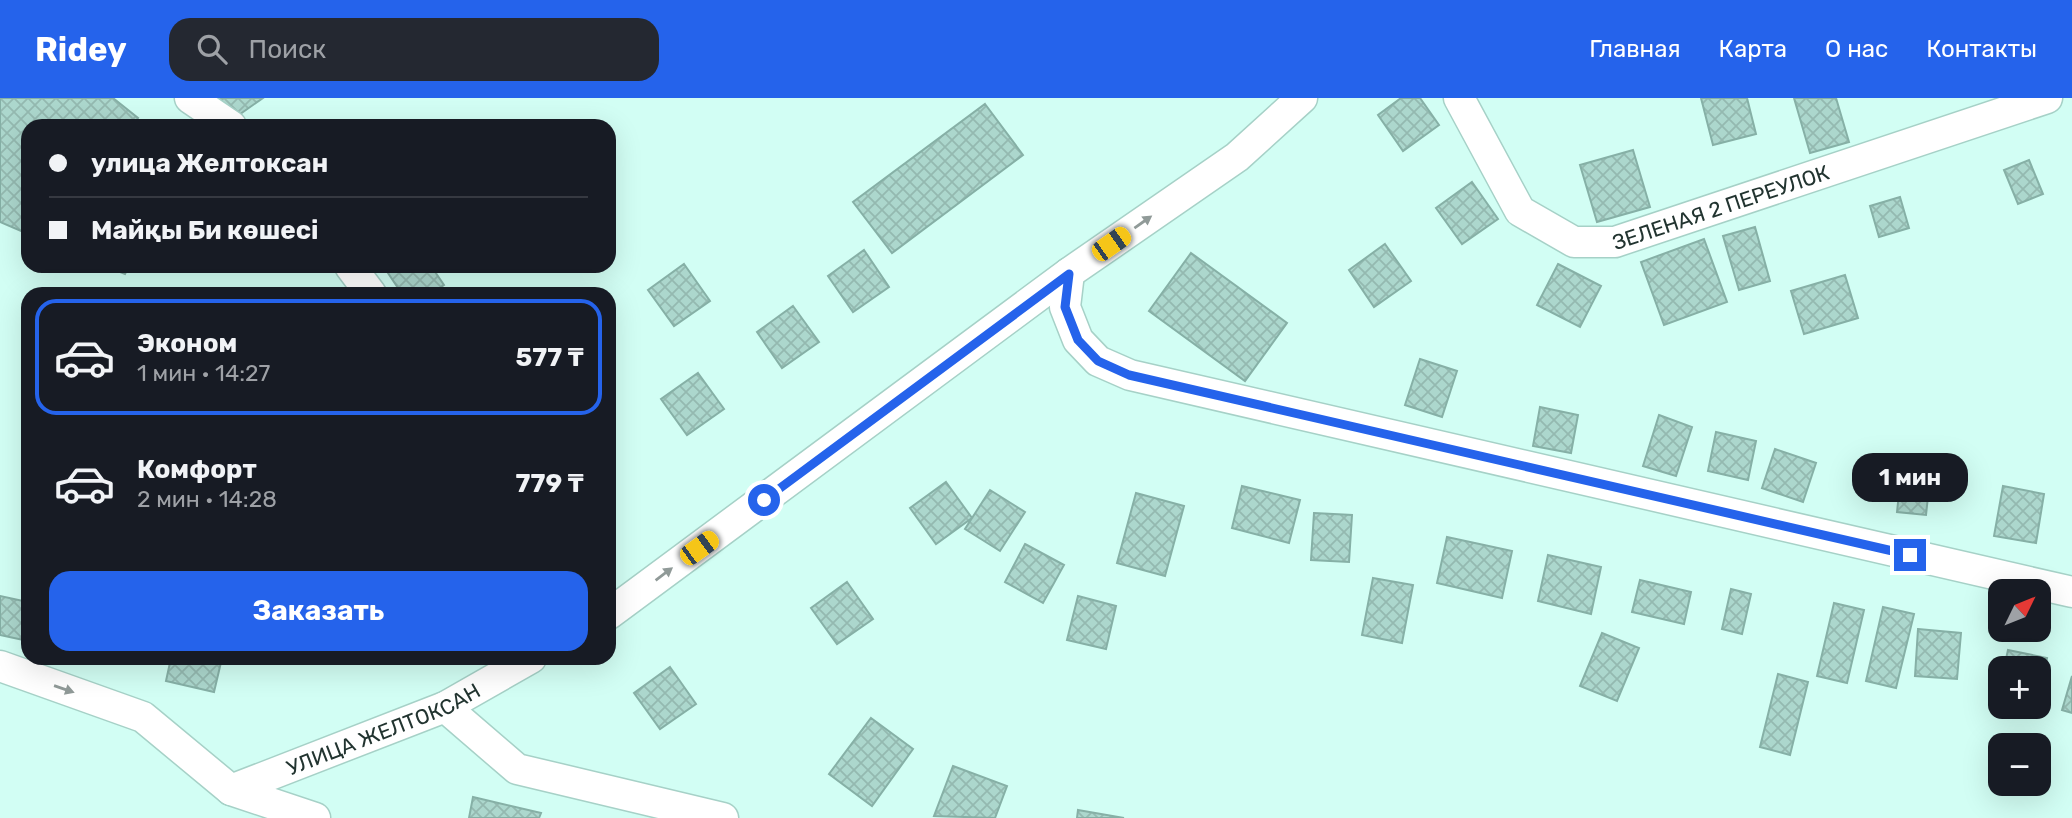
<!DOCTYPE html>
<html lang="ru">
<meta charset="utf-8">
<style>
:root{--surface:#171b24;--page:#242831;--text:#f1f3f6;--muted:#9ea1a6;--line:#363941;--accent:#2563eb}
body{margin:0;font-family:Rubik,sans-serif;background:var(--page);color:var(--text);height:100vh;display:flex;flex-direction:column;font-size:26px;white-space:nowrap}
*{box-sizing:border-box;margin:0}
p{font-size:23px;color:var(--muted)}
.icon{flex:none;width:38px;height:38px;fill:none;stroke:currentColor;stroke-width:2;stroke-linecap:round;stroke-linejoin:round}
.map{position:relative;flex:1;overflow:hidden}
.panel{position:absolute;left:21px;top:189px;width:595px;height:378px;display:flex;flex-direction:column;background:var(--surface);border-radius:21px;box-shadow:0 7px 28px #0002}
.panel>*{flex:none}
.top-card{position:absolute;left:21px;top:21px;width:595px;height:154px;border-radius:21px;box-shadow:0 7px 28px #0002;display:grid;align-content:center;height:154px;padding:0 28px;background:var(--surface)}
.needle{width:46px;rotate:47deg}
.tools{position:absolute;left:1988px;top:481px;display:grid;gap:14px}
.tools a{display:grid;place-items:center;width:63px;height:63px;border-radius:14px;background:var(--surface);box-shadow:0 7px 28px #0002;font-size:35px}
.end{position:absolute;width:32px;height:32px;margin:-16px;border:9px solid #2563eb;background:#fff;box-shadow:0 0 0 4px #fff}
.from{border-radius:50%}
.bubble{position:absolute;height:49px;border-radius:21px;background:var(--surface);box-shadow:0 7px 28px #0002;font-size:23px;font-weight:700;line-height:49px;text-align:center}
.car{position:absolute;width:21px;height:42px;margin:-21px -10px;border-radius:9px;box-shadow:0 0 5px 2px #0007;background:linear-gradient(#f5c518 24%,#345 0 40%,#f5c518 0 76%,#345 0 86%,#f5c518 0)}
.top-card b{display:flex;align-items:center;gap:24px;height:66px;font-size:26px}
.top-card b+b{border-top:2px solid var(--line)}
.top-card i{width:18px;height:18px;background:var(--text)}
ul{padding:12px 0 0;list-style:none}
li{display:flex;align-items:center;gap:21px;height:116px;margin:0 14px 10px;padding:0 14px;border:4px solid transparent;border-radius:21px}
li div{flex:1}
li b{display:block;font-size:26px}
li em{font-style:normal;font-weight:700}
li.on{border-color:var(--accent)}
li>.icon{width:63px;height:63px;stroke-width:1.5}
.action{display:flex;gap:14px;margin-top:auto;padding:14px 28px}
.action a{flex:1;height:80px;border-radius:21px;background:var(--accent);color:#fff;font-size:28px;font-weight:700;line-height:80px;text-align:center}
header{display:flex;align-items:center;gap:42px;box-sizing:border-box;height:98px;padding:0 35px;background:var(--accent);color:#fff}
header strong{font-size:33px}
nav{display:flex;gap:38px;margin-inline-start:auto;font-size:24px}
.search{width:490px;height:63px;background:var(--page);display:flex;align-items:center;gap:18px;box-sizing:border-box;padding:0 24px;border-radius:21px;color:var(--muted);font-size:26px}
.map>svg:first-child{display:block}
.building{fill:url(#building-cross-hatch);stroke:#86b0a6;stroke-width:2}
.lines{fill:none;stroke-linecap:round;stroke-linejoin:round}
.minor-casing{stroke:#a6d1c7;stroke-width:33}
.minor{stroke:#fff;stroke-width:30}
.oneway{fill:#909a98}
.route{stroke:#2563eb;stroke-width:9}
.labels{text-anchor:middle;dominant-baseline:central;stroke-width:6;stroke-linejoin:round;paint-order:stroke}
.street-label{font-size:21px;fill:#223430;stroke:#d2fef4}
</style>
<header>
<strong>Ridey</strong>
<div class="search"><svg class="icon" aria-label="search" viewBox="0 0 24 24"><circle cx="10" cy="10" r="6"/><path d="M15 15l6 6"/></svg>Поиск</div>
<nav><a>Главная</a><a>Карта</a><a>О нас</a><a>Контакты</a></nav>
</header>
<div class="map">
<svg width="2072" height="720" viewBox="0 0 2072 720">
<defs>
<pattern id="building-cross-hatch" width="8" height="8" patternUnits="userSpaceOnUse" patternTransform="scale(1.75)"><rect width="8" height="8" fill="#acd7cd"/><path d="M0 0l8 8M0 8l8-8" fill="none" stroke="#94b9b0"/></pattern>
</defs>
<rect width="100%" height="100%" fill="#d2fef4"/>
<path class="building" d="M0,0h113l25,20 -6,8h-104v108l-28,-12z
M219,0h44l-30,21z
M1401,0h19l19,27 -36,26 -25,-36z
M1701,0h46l9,36 -43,11z
M1794,0h42l13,44 -39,11z
M985,6l38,51 -131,98 -39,-51z
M1633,52l17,57 -53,15 -17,-57z
M2029,62l14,34 -25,10 -14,-34z
M1472,84l26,37 -36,25 -26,-36z
M1900,99l9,31 -30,9 -9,-31z
M1755,129l15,54 -31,9 -16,-54z
M1704,141l23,63 -63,23 -23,-63z
M1385,146l26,37 -37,26 -25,-37z
M864,152l25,37 -36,25 -25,-36z
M1191,155l96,70 -42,58 -96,-70z
M684,166l26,37 -36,25 -26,-36z
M1558,166l43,22 -21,41 -43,-22z
M105,168h24l-4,8z
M399,168h32l13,19 -13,9h-29l-14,-21z
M1845,177l13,43 -54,16 -13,-43z
M793,208l26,36 -37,26 -25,-36z
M1420,261l37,12 -15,46 -37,-12z
M698,275l26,36 -37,26 -26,-36z
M1540,309l38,8 -7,38 -38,-7z
M1659,317l33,12 -16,49 -33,-10z
M1716,334l40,9 -8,39 -40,-9z
M1775,351l41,14 -13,39 -41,-14z
M1901,377l29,3 -4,37 -29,-3z
M946,384l26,36 -36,26 -26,-36z
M1242,388l58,14 -11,43 -57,-15z
M2003,388l41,8 -8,49 -42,-7z
M990,392l35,22 -25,39 -35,-22z
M1136,395l48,13 -19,70 -48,-13z
M1314,415l38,2 -3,47 -38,-2z
M1447,439l65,14 -10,47 -65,-15z
M1025,446l39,21 -21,38 -38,-21z
M1548,457l53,12 -10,47 -53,-13z
M1373,480l40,7 -11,58 -40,-8z
M1640,482l51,12 -7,32 -52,-12z
M847,484l26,37 -36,25 -26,-36z
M1731,491l20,5 -9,40 -20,-5z
M0,498l28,6v39l-28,-6z
M1078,498l38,10 -10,43 -39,-9z
M1834,505l30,7 -17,73 -30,-7z
M1883,509l31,7 -18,74 -30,-7z
M1918,531l43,4 -4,46 -42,-3z
M1602,535l37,15 -22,53 -37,-15z
M2008,552l39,8 -8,40v-30h-35z
M171,560h51l-8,34 -48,-11z
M670,569l26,37 -36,25 -26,-36z
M1778,576l30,8 -18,73 -30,-8z
M2072,578v37l-10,-3z
M871,620l42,31 -41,57 -43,-32z
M953,668l54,20 -12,32 -61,-2z
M473,699l68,16 -2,5h-70z
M1078,712l46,8h-47z"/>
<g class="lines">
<defs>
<g id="minor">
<path d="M190,0l41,28"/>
<path id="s1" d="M1459,0l61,113 54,31h41l432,-144"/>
<path d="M350,168l21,28"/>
<path d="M1069,175l-4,34 13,33 20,21 32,14 942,217"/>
<path d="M609,516l460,-341 168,-116 65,-59"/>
<path d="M0,568l143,51 88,73 84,28"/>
<path d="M445,609l72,62 206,49"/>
<path id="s2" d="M231,692l214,-83 86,-49"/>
</g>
</defs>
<use href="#minor" class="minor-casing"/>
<use href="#minor" class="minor"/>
</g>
<defs><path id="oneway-solid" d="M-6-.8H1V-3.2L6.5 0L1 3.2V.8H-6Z" transform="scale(1.75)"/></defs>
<g class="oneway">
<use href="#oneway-solid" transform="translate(1143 124) rotate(-35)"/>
<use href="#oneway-solid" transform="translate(664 476) rotate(-37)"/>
<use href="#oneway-solid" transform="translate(64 591) rotate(19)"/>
</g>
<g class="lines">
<path class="route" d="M764,402l305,-226 -4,33 13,33 20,21 31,14 781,180"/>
</g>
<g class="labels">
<g class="street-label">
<text stroke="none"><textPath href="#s1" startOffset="343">ЗЕЛЕНАЯ 2 ПЕРЕУЛОК</textPath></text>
<text stroke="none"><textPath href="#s2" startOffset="164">УЛИЦА ЖЕЛТОКСАН</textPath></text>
</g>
</g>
</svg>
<div class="tools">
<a><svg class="needle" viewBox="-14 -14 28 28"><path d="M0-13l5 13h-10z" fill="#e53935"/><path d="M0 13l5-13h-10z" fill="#9ea1a6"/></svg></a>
<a>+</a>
<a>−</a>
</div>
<i class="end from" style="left:764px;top:402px"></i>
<i class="end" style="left:1910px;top:457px"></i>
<div class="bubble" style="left:1852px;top:355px;width:116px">1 мин</div>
<i class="car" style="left:1111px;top:146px;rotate:55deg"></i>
<i class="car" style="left:699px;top:450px;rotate:54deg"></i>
<div class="top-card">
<b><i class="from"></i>улица Желтоксан</b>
<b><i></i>Майқы Би көшесі</b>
</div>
<section class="panel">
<ul>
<li class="on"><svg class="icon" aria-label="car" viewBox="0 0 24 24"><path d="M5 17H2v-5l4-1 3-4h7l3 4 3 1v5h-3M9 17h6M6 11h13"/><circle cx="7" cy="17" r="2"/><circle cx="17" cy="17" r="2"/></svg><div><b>Эконом</b><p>1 мин · 14:27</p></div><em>577 ₸</em></li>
<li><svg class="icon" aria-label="car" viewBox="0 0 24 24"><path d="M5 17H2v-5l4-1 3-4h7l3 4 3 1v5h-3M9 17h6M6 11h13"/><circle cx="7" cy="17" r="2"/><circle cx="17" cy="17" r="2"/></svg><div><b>Комфорт</b><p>2 мин · 14:28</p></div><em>779 ₸</em></li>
</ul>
<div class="action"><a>Заказать</a></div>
</section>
</div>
